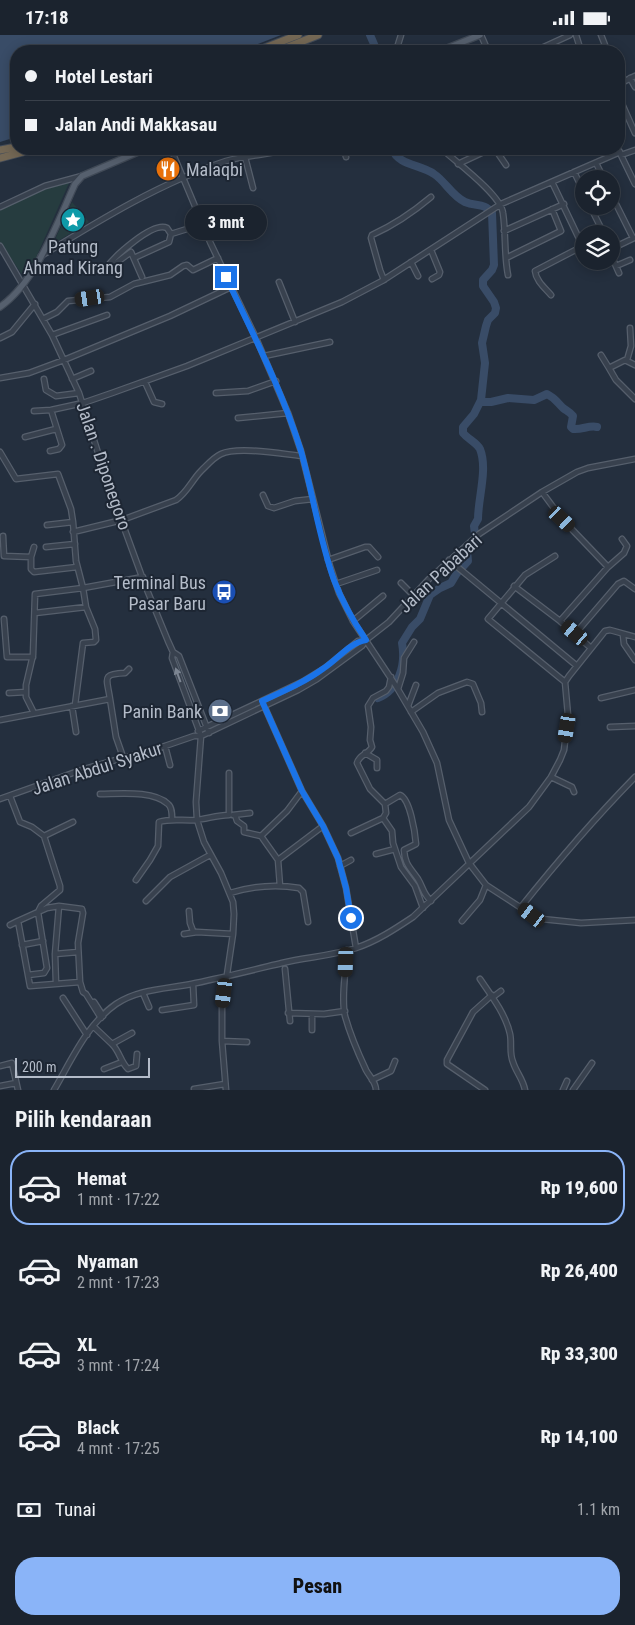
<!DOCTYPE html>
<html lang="id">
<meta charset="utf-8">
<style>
:root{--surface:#1b232e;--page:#242b36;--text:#f1f3f6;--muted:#a0a4aa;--line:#39404a;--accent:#8ab4f8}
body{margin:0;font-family:"Roboto Condensed",sans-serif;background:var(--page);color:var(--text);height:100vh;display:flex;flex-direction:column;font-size:19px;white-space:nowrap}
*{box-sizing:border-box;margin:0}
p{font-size:16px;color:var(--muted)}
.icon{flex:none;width:28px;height:28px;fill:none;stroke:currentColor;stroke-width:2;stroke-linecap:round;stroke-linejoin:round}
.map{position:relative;height:1055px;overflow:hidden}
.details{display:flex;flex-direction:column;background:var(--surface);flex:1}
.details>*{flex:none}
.banner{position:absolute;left:10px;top:10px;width:615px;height:110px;border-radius:20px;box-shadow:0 2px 12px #0003,0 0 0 1px var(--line);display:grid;align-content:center;height:110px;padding:0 15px;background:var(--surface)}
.tools{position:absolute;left:575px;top:135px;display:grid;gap:10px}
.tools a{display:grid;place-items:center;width:45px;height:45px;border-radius:50%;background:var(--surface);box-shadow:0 2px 12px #0003,0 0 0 1px var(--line);font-size:25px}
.scale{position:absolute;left:15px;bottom:12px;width:135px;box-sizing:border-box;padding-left:5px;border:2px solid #b4bcc9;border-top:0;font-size:14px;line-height:18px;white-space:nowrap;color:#b4bcc9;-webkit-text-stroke:4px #1d2633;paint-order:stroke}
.end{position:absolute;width:22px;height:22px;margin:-11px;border:6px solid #1a73e8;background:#fff;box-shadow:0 0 0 2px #fff}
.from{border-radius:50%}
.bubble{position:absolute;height:35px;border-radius:18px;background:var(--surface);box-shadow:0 2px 12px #0003,0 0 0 1px var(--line);font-size:16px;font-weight:800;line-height:35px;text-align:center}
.car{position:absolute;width:15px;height:30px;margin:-15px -8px;border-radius:6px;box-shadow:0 0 4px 1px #0007;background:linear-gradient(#222 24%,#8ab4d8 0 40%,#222 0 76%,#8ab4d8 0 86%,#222 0)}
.banner b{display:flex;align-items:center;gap:18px;height:48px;font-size:19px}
.banner b+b{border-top:1px solid var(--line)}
.banner i{width:12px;height:12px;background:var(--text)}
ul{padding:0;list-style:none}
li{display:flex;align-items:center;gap:15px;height:75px;margin:0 10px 8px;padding:0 5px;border:2px solid transparent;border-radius:20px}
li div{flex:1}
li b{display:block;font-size:19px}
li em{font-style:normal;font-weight:800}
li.current{border-color:var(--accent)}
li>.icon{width:45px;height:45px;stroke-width:1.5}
h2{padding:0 15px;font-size:22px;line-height:60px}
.pay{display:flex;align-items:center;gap:12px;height:55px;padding:0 15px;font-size:19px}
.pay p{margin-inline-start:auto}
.button{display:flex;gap:10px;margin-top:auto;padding:10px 15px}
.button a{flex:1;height:58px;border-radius:20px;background:var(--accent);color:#111;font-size:20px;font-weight:800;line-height:58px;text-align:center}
.status{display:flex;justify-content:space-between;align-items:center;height:35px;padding:0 25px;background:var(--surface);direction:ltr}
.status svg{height:14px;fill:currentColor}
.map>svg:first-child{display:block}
.green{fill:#263c3f}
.water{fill:#394c67}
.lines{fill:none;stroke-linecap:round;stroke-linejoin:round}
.river{stroke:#394c67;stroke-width:8}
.minor-casing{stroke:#565f6c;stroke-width:7}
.major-casing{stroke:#414a57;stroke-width:8}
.highway-casing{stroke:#434c59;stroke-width:9}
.minor{stroke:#38414e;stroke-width:4.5}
.major{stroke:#56606e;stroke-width:5.5}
.highway{stroke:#746855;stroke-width:7}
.oneway{fill:#7c8592}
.route{stroke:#1a73e8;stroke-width:6}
.labels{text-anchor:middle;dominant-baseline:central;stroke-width:4;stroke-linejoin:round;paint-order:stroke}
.poi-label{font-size:18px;fill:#b4bcc9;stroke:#1d2633;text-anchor:end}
.street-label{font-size:18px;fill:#b4bcc9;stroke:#1d2633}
</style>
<div class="status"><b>17:18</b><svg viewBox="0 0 49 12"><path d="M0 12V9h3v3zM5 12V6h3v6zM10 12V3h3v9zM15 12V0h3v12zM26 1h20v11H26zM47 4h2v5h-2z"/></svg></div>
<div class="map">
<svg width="635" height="1055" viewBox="0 0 635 1055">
<rect width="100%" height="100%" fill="#242f3e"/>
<path class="green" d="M68,145l1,3 -34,77 -12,16 -23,-34v-32l31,-17z
M72,167l17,20 -36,22z"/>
<path class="water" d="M0,0h281l-41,16h-224v86l-16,5z"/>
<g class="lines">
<path class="river" d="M370,0l7,16
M481,365l2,2h8l17,-4 26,2 13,-6c8,4 10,8 16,14 4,3 7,4 10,8l-2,11 2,2c9,1 16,-4 24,-2
M378,663c21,-8 28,-34 24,-55l10,-16 8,-8 10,-24 10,-7 11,-5 6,-10 11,-12 -1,-11 9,-8 -2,-16 4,-7c0,-21 10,-50 2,-70 -3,-6 -12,-10 -17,-16v-6l11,-13 7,-14 4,-37 -3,-20 4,-17 2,-6 7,-7 1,-5 -2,-6 -11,-16v-6l9,-10 2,-5 -2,-52c-8,-11 -16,-6 -27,-11 -13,-6 -20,-21 -31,-28 -14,-10 -35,-8 -42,-25"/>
<defs>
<path id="minor" d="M481,0l7,16
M576,0l5,16
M601,0l4,10
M396,16l5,-16
M535,16l35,-16
M619,34l5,12
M630,43l5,9
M619,49l16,-8
M619,62l16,36
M171,114l39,93 46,96 32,75 13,38 29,115 9,27 14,28 43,65 27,46 14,31 12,57 20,43 17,22 46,30 10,4 39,4 54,-3
M344,114l2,8
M442,114c14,13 59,46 61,64 3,21 1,42 5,62
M495,114l11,16
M618,114l17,35
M621,120l14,-5
M245,122l8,31
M596,128l8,16
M458,129l32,-15
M574,137l10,20
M552,147l32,67
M611,159l22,44
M590,171l14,28
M0,172l45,-21 37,-10
M504,196l60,-27
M0,211l52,89 27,58 28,88 38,104 23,56 5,11 6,4 30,77
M611,214l23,-11
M431,215l9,22 -1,3 -7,4
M611,220l8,18
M41,221c59,-36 119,-73 185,-95 21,-6 43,-6 64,-12
M134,223l35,-16 2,-8
M506,223l55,-27 -9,-22
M411,227l7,14
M616,231l14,-6
M106,233c9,-12 47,-47 61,-40l4,6 32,-10
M100,237l12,-6 19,-14 11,25
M384,245l-4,-10 -9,-32 1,-3c22,-10 40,-22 59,-38
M279,247l16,40
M551,260c-6,-7 -15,-14 -16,-24l48,-25
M43,284l14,-7 11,-11 42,-4 24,-13 36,-9 13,-9 4,-1 6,5 25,-12
M52,300l55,-20
M0,303l12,-6 23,-28
M601,320l8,13
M264,321l66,-14
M627,325l4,-14 -1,-18
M635,330l-10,-5 -16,8 7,12 19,19
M0,343l29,-5 35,-13 106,-44 61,-29
M44,344l2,11 10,6 23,-3
M72,344l19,-8
M145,347l9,20 8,2
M216,358l32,-2 28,-10
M34,376l17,-1 32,-7 29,-10 75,-27 155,-64 40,-21 119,-77 119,-52
M238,383l50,-5
M25,402l31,-8
M50,416l9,-2 3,-4 -11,-35
M0,417l16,27 42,-5 13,35 2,13
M542,457l20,27 46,48
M263,460l5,11 6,2 21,-7 18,-2
M47,490l26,-3 3,39 7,27 60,-11
M73,497l49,-12 54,-20c11,-7 16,-20 25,-29 6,-6 13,-14 20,-17 17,-8 61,0 81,2
M3,501l1,20 27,1
M34,512l-3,10v12l3,3 43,-5
M46,512l29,-3
M555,521l-30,19 -37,44 77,63
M328,525l37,-13h4l9,10
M449,525l128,106
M401,548l13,13
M336,549l41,-14
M514,551l46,35 48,-54 16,-14 3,-7 -5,-7
M35,578l51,-6 9,22 1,11 -2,2 -11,1 -8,62
M4,584l3,38h26
M353,586l30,-25
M560,586l31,27
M575,599l43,-50 6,-3 11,8
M623,600l1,9 11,16
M173,617l-1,6 29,78 -5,66 1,18 7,22 17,31 12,29 1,12 -1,20 -11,74v33l4,49
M391,642l-2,10 -3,4 -13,7 -5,8 3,21 -1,13 2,7c-4,7 -13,8 -15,16l13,26 15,15 1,9 -3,5 9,13 1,12 8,24 14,19 8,22
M398,654l5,-16 1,-15 10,-16
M9,658l17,-1
M601,663l34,-8
M110,664c-3,-21 -9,-25 15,-26l4,-4
M262,666l40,90 21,35 15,32 8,30 10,60
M72,671l4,26
M408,671l8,-21
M411,677l27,-19 29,-11 6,2 8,19 1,9
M34,678l-8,-16v-12l7,-30 2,-61 48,-6 3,19
M0,685l110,-21 6,38 7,20
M610,692l25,-1
M198,696l104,-49 23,-14 33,-27 8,-1
M165,711l5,19
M365,718l12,7v8
M551,742l21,10 2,5
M100,759c19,0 53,-4 68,10 4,3 4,10 4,15
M10,761l10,26 12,5 12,9 16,50v4l-19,16 -3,6
M0,764l84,-30 81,-23 29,-10h7l97,-46 19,-11 45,-33 4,-6 23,-18 40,-43 50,-45 63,-42 35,-20 11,-4 47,-9
M385,769l15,-9c10,4 15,37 16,49l-12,6c1,15 6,17 14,29 5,8 5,15 13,22
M233,780l17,-2
M235,780l2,6 7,5v6l17,4
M351,798l32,-15
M44,801l29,-14
M376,819l19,-5
M278,825l45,-34
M340,831l11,-6
M136,845l14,-20 8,-14 1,-24c12,-4 24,-1 37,-2 11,-1 21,-5 33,-5v-42
M280,851l-2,-26 -17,-24 26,-25 15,-20
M230,858c23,-7 46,-9 69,-5l4,4 5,30
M146,866l24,-24 40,-22
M521,872c36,-45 74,-89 114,-130
M189,876l1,12 3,8 2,1
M38,877l9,-4 12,-2
M18,886l20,-9 9,56 -3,5 -16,2
M462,886l18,-21 6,-15
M10,890l8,-4 12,65 50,-4 3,10 3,2 15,24
M184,899l13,-2 36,2
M22,910l21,-4
M347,915c-1,20 -6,47 -2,66 5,18 13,37 21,54 3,6 10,12 10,20
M55,919l4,-48 23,3 1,4 -5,30 2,39
M285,934l5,52
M480,944c11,16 26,36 30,55 2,9 -1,19 3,28 3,10 10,17 12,28
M56,949l-1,-30 23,-2
M143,958l6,14
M493,962l8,-6
M63,963l24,37
M94,967l9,14
M162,975l32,-5 -1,-21
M288,978l36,1 21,-3
M312,979v16
M93,991l19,18 20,-11
M222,1006l25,1
M112,1009c8,8 8,17 16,25l8,-3 1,-12
M0,1031l12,-3 6,27
M104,1034l18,-7
M372,1045l19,-9 4,-10
M0,1051l16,-3
M194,1054l31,-5
M54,1055c17,-29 33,-66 62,-86 24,-16 54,-15 80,-21 29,-6 57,-13 86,-20 24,-6 50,-7 74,-15 21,-7 39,-19 57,-31l116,-110 22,-30 9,-17 4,-10 4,-35 -3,-33 4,-6 36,-45 5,-1 25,7
M485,1055l-35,-24 -3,-2v-4l26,-48 19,-17
M563,1055l4,-9
M573,1055l19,-27"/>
<path id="major" d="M440,16l40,-16
M0,272c36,-25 57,-84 75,-123l7,-8 63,-27"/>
<path id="highway" d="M257,16l41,-16
M278,16l40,-16
M0,115l16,-3
M0,123l34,-9"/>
</defs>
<use href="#minor" class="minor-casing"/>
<use href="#major" class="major-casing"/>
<use href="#highway" class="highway-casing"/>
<use href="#minor" class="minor"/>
<use href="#major" class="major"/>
<use href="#highway" class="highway"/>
</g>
<defs><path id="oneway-solid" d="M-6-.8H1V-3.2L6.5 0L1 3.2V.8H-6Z" transform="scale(1.25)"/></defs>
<use class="oneway" href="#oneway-solid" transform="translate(178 640) rotate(-110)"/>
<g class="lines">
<path class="route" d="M226,242c27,57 56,113 75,174 12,43 18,87 33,129 8,21 19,41 32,60 -17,3 -28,19 -42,28 -19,14 -40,23 -62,33l40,90 21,35 15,32 8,30 5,30"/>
</g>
<defs>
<symbol id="restaurant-disc" viewBox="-11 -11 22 22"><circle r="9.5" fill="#e8710a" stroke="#1d2633"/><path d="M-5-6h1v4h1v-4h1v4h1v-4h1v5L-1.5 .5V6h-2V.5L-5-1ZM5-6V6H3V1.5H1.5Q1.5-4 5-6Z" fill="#fff"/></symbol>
<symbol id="sight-disc" viewBox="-11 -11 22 22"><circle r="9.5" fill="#0f9aa8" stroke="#1d2633"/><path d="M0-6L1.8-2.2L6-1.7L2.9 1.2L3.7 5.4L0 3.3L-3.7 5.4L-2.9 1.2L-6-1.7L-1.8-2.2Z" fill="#fff"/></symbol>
<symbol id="bus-disc" viewBox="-11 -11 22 22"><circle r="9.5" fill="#1a4fb4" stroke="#1d2633"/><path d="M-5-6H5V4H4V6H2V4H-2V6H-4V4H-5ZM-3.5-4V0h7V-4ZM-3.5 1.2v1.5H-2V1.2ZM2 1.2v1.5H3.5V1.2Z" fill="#fff"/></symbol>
<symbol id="bank-disc" viewBox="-11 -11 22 22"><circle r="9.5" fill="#5c6f8a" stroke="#1d2633"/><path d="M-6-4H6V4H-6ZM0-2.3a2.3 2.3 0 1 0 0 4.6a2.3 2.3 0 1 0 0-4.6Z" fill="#fff"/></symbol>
</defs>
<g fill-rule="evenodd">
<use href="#restaurant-disc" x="154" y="120" width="28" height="28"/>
<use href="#sight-disc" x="59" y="171" width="28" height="28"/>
<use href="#bus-disc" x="210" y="543" width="28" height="28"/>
<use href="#bank-disc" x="206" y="662" width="28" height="28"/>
</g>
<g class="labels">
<g class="poi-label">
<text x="186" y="134" text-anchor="start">Malaqbi</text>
<text x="73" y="211" text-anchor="middle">Patung<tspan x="73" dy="21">Ahmad Kirang</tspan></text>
<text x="206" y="547">Terminal Bus<tspan x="206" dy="21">Pasar Baru</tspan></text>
<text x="202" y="676">Panin Bank</text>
</g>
<g class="street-label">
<text transform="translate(104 431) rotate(71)">Jalan . Diponegoro</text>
<text transform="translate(440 538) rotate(-43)">Jalan Pababari</text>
<text transform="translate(97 733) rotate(-18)">Jalan Abdul Syakur</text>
</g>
</g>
</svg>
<div class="tools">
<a><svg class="icon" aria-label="locate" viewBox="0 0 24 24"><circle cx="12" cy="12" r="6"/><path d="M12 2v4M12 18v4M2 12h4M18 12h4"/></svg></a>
<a><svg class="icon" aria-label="layers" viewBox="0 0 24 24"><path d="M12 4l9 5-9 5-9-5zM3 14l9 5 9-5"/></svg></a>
</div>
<div class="scale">200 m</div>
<i class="end from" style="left:351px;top:883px"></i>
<i class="end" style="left:226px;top:242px"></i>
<div class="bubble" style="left:185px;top:170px;width:82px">3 mnt</div>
<i class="car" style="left:90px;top:263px;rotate:261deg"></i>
<i class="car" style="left:562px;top:484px;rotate:133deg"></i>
<i class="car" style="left:575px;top:598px;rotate:310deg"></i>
<i class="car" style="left:567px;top:693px;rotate:189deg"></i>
<i class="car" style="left:532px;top:880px;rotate:307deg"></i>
<i class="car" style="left:346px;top:927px;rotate:182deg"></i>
<i class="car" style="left:224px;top:958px;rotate:187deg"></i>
<div class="banner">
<b><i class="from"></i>Hotel Lestari</b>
<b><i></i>Jalan Andi Makkasau</b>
</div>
</div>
<section class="details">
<h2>Pilih kendaraan</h2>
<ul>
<li class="current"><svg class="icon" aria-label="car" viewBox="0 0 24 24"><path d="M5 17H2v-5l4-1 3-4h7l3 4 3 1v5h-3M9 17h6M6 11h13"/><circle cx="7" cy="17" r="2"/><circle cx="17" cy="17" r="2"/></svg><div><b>Hemat</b><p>1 mnt · 17:22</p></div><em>Rp 19,600</em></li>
<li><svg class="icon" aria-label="car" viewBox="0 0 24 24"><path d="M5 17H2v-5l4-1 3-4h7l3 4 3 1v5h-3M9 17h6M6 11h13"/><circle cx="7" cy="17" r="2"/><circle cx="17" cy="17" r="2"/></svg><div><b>Nyaman</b><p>2 mnt · 17:23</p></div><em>Rp 26,400</em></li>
<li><svg class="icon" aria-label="car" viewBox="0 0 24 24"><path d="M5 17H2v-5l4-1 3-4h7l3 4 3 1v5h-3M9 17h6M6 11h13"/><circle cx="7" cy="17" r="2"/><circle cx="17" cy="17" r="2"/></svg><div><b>XL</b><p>3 mnt · 17:24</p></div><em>Rp 33,300</em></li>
<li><svg class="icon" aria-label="car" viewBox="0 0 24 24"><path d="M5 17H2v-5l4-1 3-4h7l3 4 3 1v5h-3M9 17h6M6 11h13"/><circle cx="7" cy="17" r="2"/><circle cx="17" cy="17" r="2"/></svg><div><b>Black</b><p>4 mnt · 17:25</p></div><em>Rp 14,100</em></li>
</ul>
<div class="pay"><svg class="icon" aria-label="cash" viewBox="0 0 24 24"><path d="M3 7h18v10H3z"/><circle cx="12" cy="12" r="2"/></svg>Tunai<p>1.1 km</p></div>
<div class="button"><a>Pesan</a></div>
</section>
